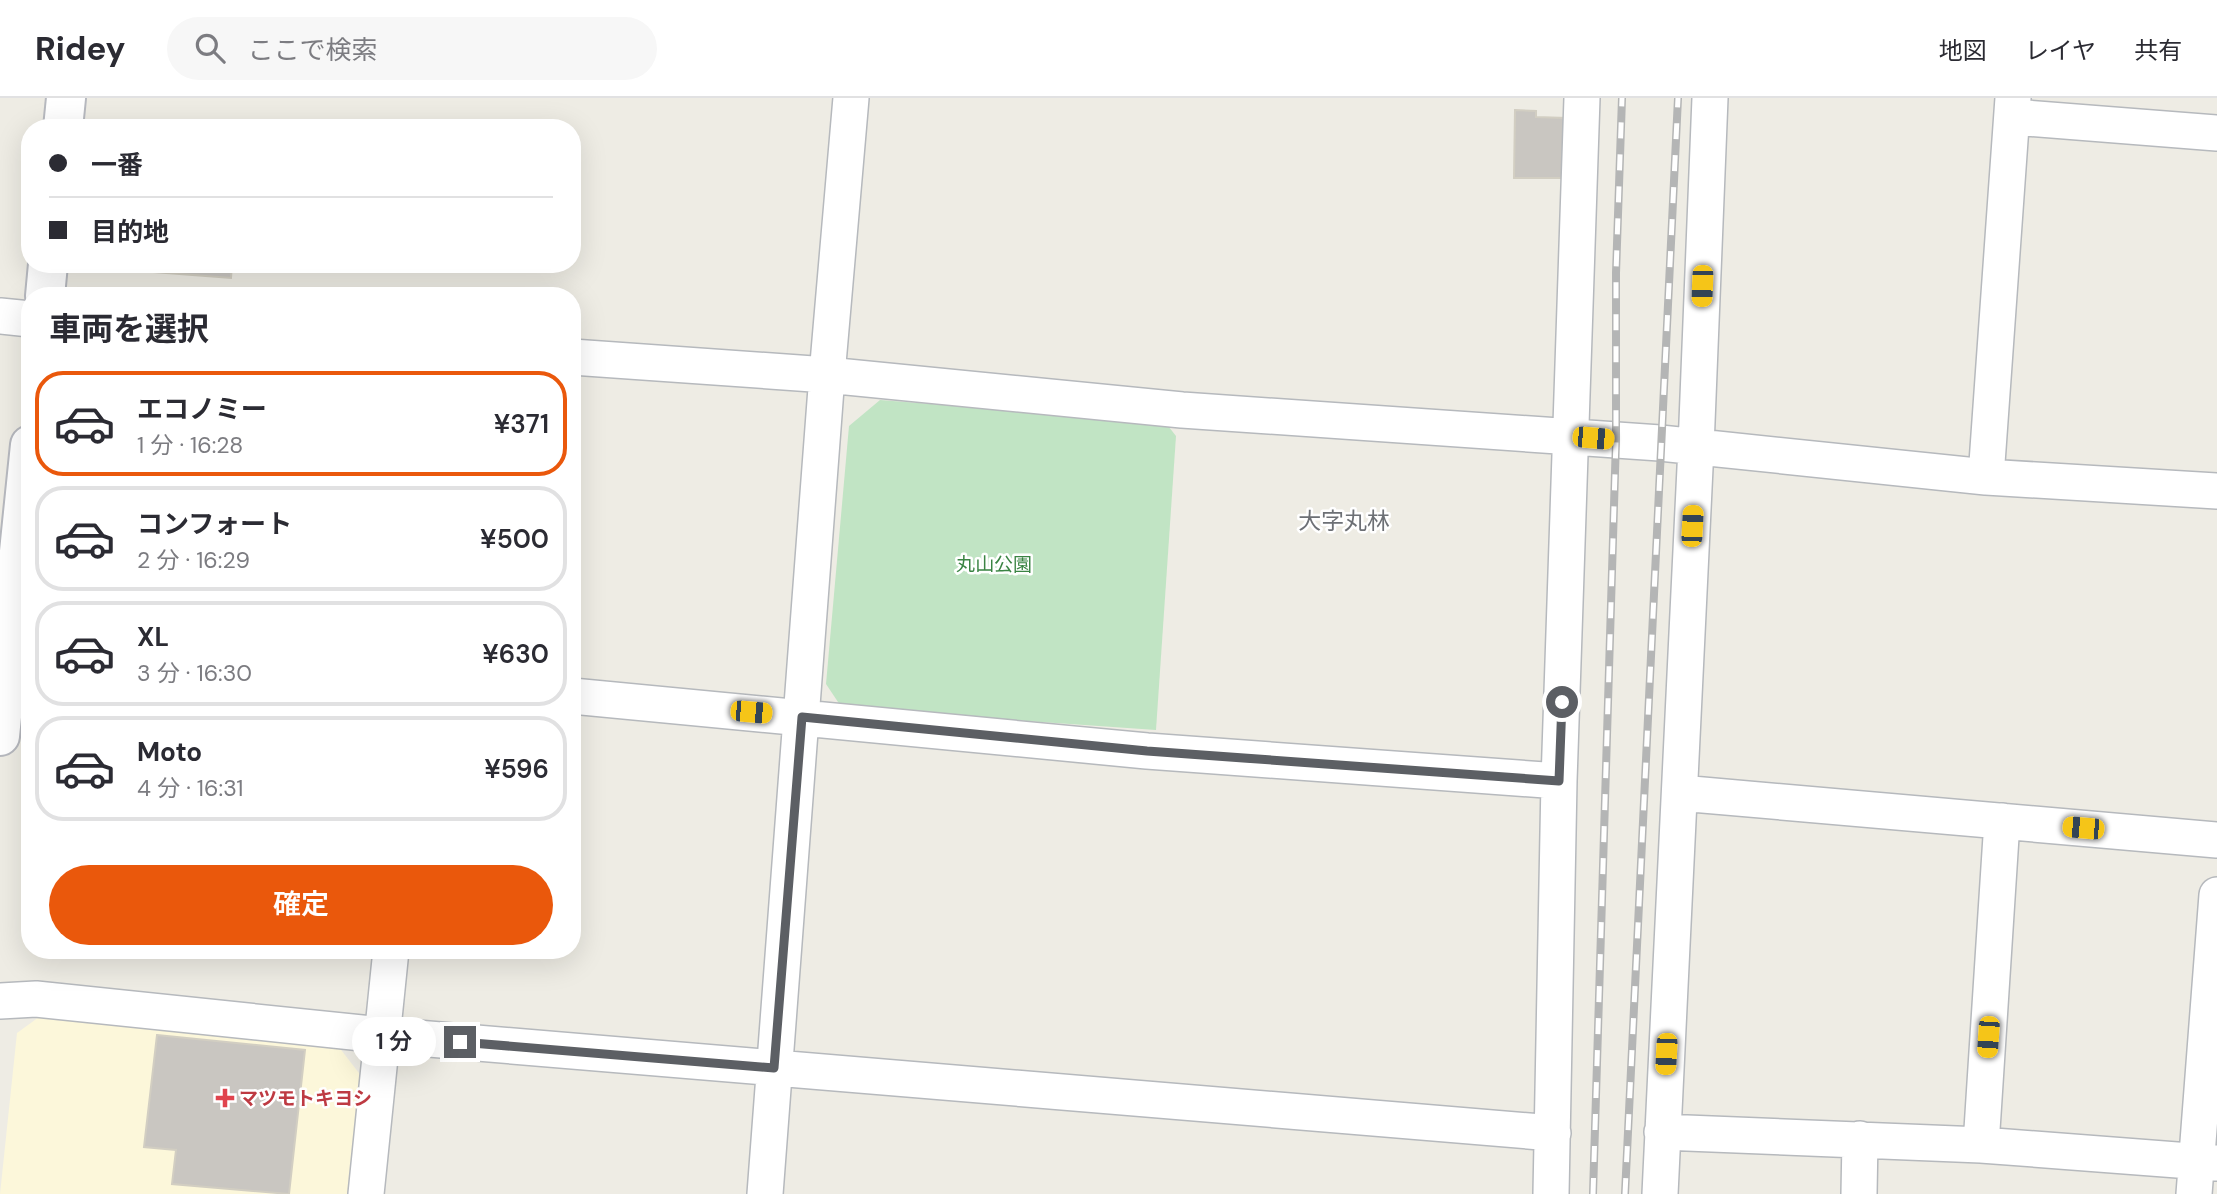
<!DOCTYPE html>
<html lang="ja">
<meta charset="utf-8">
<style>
:root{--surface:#fff;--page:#f7f7f7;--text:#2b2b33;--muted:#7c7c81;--line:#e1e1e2;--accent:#ea580c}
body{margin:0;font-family:"DM Sans","Noto Sans JP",sans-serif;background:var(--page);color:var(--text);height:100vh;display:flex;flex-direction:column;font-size:26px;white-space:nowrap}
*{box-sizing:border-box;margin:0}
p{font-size:23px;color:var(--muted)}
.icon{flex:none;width:38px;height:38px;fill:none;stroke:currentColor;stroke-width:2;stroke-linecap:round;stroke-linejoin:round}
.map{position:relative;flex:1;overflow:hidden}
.drawer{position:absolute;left:21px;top:189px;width:560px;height:672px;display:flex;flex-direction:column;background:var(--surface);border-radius:28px;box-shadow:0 7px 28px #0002}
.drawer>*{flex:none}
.top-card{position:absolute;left:21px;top:21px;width:560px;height:154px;border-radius:28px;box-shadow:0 7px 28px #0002;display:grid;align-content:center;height:154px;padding:0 28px;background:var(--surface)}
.end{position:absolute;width:32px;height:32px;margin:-16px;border:9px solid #5c5f64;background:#fff;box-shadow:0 0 0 4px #fff}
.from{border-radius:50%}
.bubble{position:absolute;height:49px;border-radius:24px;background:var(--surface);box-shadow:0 7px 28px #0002;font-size:23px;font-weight:600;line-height:49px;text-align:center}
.car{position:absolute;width:21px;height:42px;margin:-21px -10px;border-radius:9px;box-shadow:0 0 5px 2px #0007;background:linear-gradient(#f5c518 24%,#345 0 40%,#f5c518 0 76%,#345 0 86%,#f5c518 0)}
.top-card b{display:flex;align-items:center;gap:24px;height:66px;font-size:26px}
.top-card b+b{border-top:2px solid var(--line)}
.top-card i{width:18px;height:18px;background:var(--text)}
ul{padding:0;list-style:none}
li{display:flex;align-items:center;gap:21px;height:105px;margin:0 14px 10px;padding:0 14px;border:4px solid var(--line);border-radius:28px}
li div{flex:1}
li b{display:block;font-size:26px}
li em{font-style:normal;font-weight:600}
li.current{border-color:var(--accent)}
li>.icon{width:63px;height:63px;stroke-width:1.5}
h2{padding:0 28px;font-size:32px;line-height:84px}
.action{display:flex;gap:14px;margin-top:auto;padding:14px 28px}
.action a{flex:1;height:80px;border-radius:42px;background:var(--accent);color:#fff;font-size:28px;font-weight:600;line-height:80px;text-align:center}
header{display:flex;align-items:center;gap:42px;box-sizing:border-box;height:98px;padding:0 35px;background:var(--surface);border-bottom:2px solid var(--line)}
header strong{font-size:33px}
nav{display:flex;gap:38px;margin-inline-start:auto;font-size:24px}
.search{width:490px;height:63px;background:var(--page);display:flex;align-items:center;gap:18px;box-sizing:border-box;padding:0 24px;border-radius:38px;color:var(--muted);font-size:26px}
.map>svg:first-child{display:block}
.commercial{fill:#fcf7da}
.green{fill:#c1e4c4}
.building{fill:#c9c6c1;stroke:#d2cec2;stroke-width:2}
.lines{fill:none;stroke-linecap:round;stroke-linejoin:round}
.street-casing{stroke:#b6b9bd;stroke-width:38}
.secondary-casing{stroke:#b7b9bf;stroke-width:42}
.street{stroke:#fff;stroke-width:35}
.secondary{stroke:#fff;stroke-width:38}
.rail-casing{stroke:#b4b5b5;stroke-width:8}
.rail{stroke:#fff;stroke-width:5;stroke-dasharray:16;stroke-linecap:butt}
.route{stroke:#5c5f64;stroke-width:9}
.health-dot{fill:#e0444e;stroke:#fff;stroke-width:2.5}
.labels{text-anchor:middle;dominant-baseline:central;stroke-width:5;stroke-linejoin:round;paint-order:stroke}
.park-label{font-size:19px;fill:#3a8443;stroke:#fff}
.health-label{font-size:19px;font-weight:bold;fill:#be3a42;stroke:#fff;text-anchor:start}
.quarter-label{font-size:23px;fill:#6d7075;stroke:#fff}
</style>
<header>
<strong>Ridey</strong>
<div class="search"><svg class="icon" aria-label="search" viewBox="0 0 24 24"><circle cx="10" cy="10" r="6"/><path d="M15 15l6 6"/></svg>ここで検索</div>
<nav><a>地図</a><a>レイヤ</a><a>共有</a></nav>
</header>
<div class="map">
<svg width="2217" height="1096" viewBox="0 0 2217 1096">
<rect width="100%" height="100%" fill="#eeece4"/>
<path class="commercial" d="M39,919l296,25 27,35 -12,117h-350l17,-161z"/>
<path class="green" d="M880,302l285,22 11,14 -20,294 -314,-22 -16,-24 23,-258z"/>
<path class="building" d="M1515,12l21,1v6l30,1 -1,60h-51z
M154,166h78l-1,14 -77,-6z
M157,937l148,15 -16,144 -117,-10 4,-34 -32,-3z"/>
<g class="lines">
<defs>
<path id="street" d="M2013,19l204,16
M0,218l30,3
M572,259l255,18 355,35 478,33 326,34 231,14
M1986,379l27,-379
M572,598l575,55 412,30
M1680,695l537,47
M0,903l36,-2 345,36 1172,98
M1662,1034l319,13 236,18
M1981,1047l21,-324
M366,1096l25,-244
M765,1096l62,-819 24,-277
M1551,1096l8,-413 23,-683
M1660,1096l36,-747 14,-349
M1859,1096l1,-55
M2194,1096l23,-299"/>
<path id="secondary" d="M63,30l3,-30
M45,198l3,-32
M0,638l30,-291"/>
</defs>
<use href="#street" class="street-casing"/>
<use href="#secondary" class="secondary-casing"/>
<use href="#street" class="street"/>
<use href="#secondary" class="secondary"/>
<defs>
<path id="rail" d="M1593,1096l23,-754v-167l6,-175
M1625,1096l53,-1096"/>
</defs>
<use href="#rail" class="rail-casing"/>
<use href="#rail" class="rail"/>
</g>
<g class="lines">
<path class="route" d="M460,944l314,26 28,-351 345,34 412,30 3,-79"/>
</g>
<path class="health-dot" d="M221.5 989.5h7v7h7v7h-7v7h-7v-7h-7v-7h7z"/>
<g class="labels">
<g class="park-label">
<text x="994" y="466">丸山公園</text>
</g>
<g class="health-label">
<text x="239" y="1000">マツモトキヨシ</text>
</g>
<g class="quarter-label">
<text x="1344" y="423">大字丸林</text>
</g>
</g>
</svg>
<i class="end from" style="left:1562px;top:604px"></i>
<i class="end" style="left:460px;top:944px"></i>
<div class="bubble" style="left:352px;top:919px;width:84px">1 分</div>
<i class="car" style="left:1702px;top:188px;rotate:182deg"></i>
<i class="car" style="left:1593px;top:340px;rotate:95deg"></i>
<i class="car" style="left:1692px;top:428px;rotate:3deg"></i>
<i class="car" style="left:751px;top:614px;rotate:95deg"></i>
<i class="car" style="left:2083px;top:730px;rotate:275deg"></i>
<i class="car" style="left:1988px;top:939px;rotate:184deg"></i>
<i class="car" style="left:1666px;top:956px;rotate:183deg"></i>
<div class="top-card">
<b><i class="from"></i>一番</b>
<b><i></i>目的地</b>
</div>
<section class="drawer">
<h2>車両を選択</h2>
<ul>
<li class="current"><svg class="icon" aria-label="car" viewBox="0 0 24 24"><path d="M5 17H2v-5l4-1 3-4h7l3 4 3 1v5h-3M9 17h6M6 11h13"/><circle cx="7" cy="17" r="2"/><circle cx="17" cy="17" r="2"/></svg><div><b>エコノミー</b><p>1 分 · 16:28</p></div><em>¥371</em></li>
<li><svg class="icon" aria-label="car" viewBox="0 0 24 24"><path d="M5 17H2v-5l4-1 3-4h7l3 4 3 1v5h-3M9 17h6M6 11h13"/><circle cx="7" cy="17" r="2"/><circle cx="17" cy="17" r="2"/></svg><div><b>コンフォート</b><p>2 分 · 16:29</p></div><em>¥500</em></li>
<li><svg class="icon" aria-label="car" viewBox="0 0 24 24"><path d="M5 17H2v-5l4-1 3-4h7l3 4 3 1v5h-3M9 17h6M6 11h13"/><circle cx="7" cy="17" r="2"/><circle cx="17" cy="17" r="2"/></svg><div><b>XL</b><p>3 分 · 16:30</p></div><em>¥630</em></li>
<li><svg class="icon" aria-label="car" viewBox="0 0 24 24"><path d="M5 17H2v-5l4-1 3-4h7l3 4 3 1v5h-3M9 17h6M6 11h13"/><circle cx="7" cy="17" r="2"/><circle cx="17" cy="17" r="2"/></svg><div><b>Moto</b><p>4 分 · 16:31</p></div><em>¥596</em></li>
</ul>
<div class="action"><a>確定</a></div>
</section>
</div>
